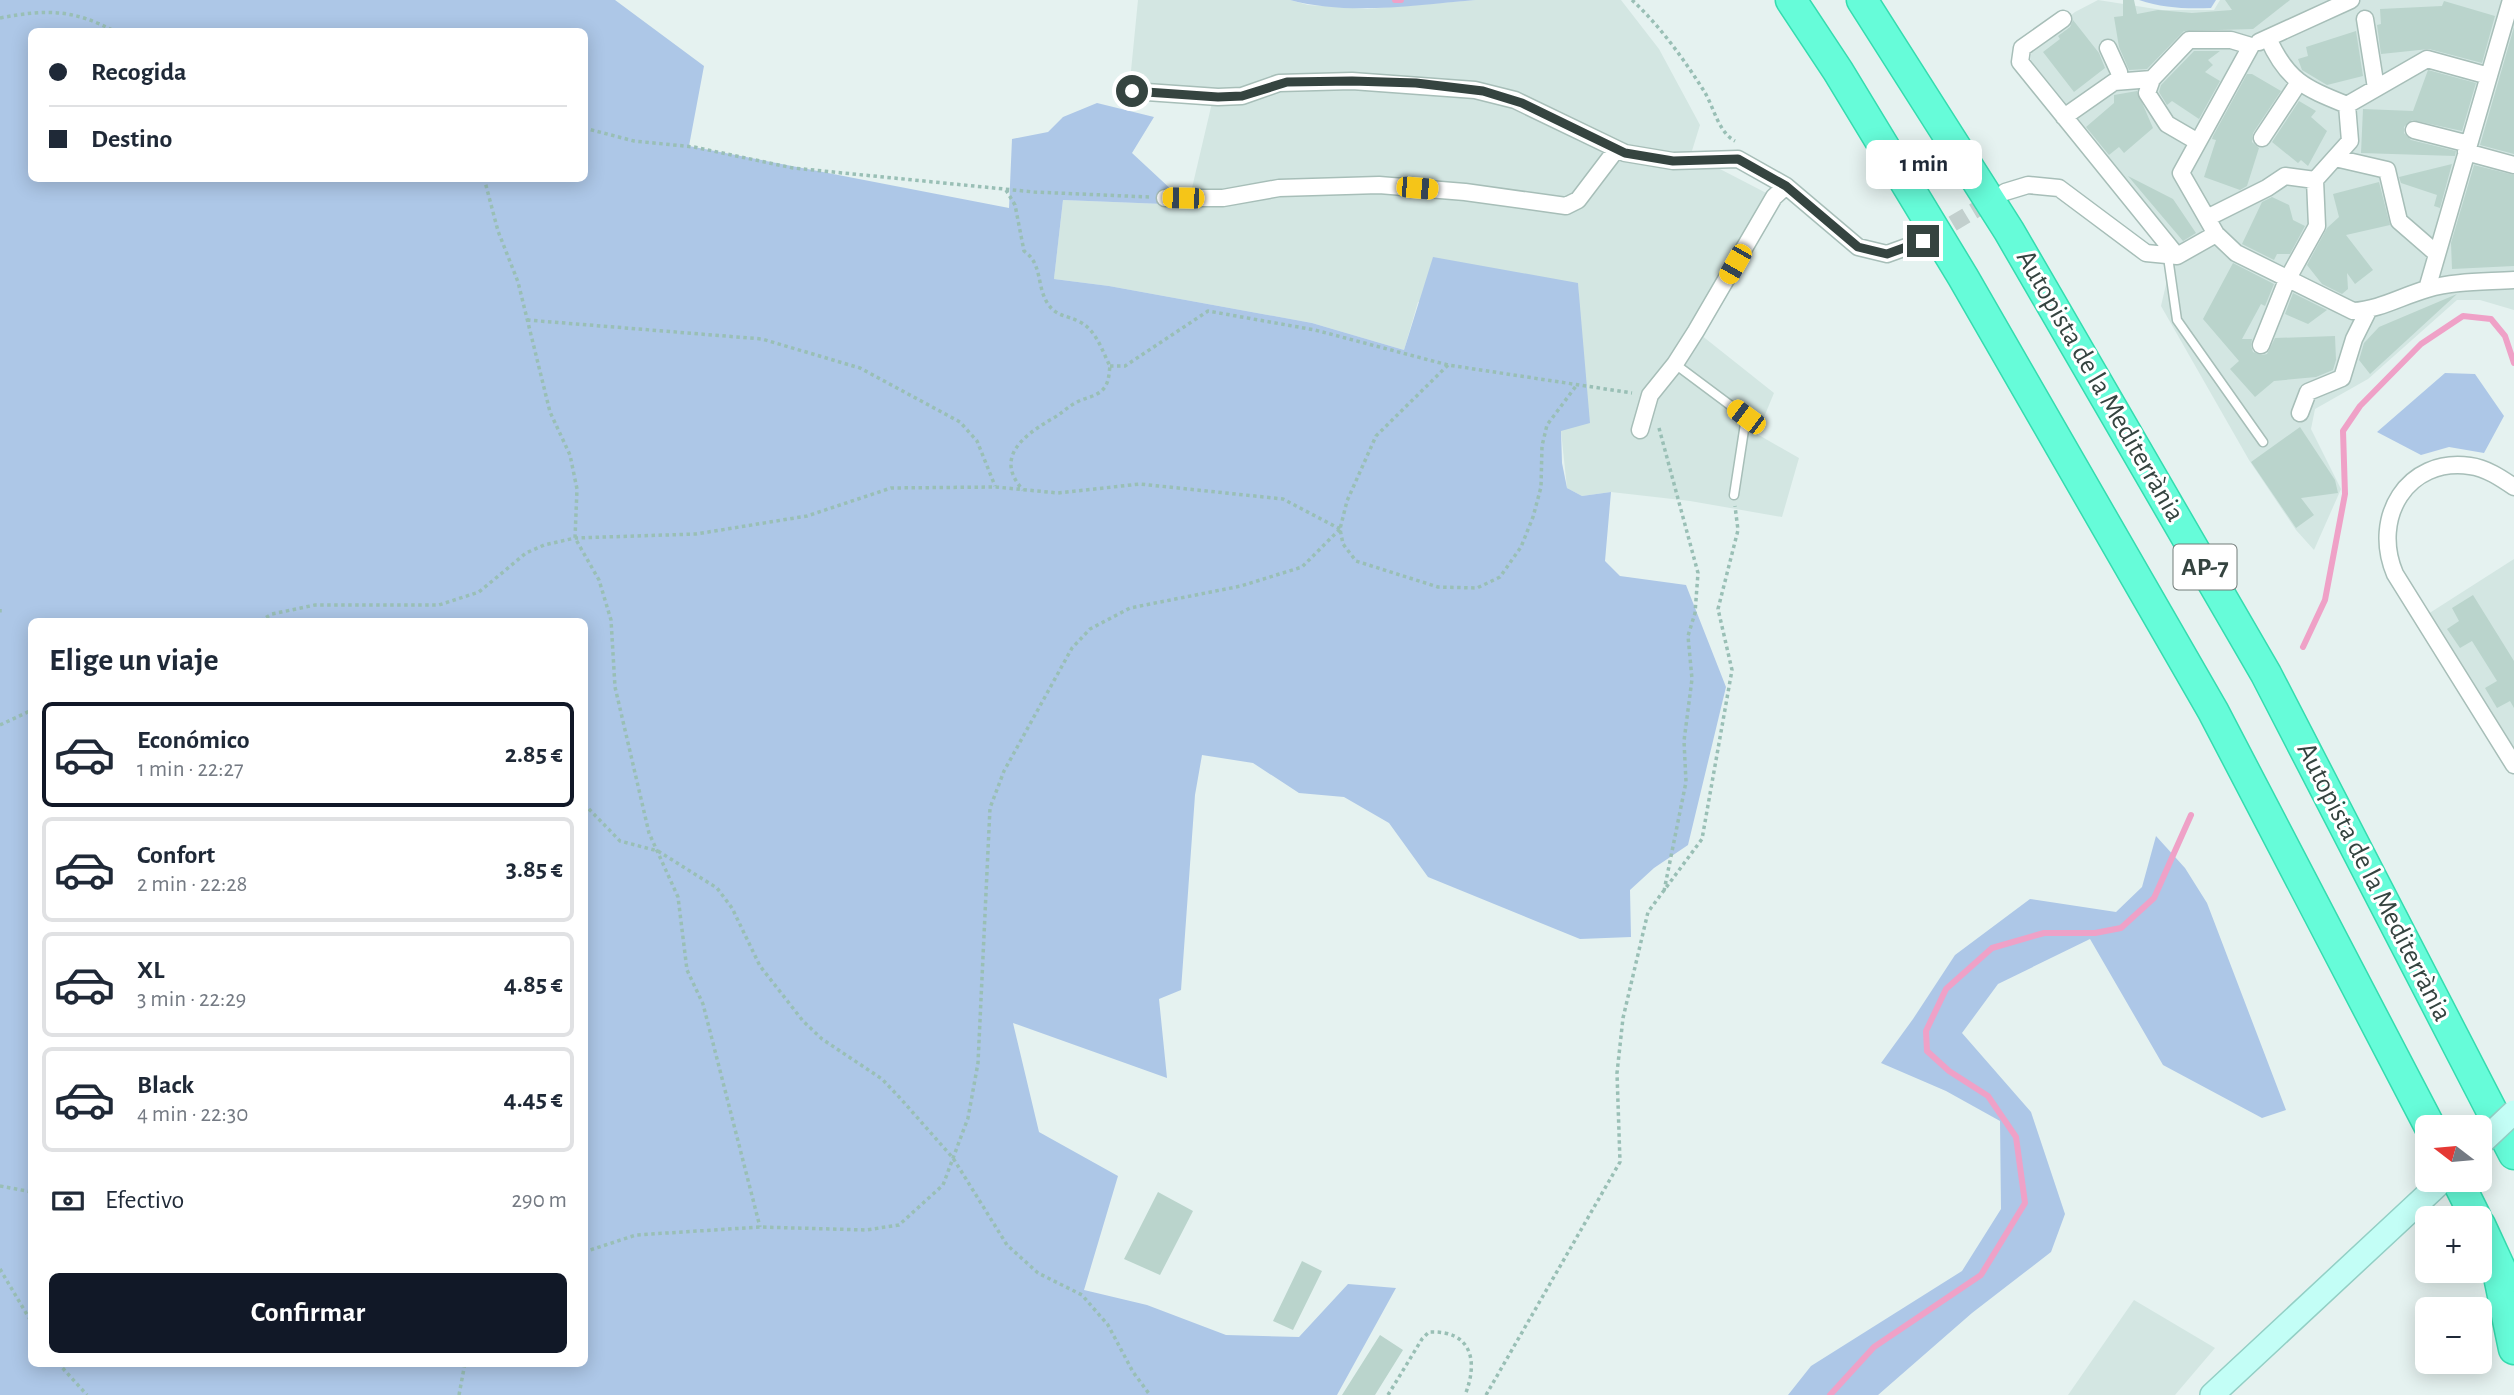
<!DOCTYPE html>
<html lang="es">
<meta charset="utf-8">
<style>
:root{--surface:#fff;--page:#f2f2f3;--text:#1f2937;--muted:#747a83;--line:#e0e1e3;--accent:#111827}
body{margin:0;font-family:"Alegreya Sans",sans-serif;background:var(--page);color:var(--text);height:100vh;display:flex;flex-direction:column;font-size:26px;white-space:nowrap}
*{box-sizing:border-box;margin:0}
p{font-size:23px;color:var(--muted)}
.icon{flex:none;width:38px;height:38px;fill:none;stroke:currentColor;stroke-width:2;stroke-linecap:round;stroke-linejoin:round}
.map{position:relative;flex:1;overflow:hidden}
.drawer{position:absolute;left:28px;top:618px;width:560px;height:749px;display:flex;flex-direction:column;background:var(--surface);border-radius:10px;box-shadow:0 4px 18px #0003}
.drawer>*{flex:none}
.hud{position:absolute;left:28px;top:28px;width:560px;height:154px;border-radius:10px;box-shadow:0 4px 18px #0003;display:grid;align-content:center;height:154px;padding:0 21px;background:var(--surface)}
.needle{width:46px;rotate:286deg}
.controls{position:absolute;left:2415px;top:1115px;display:grid;gap:14px}
.controls a{display:grid;place-items:center;width:77px;height:77px;border-radius:10px;background:var(--surface);box-shadow:0 4px 18px #0003;font-size:35px}
.end{position:absolute;width:32px;height:32px;margin:-16px;border:9px solid #354440;background:#fff;box-shadow:0 0 0 4px #fff}
.from{border-radius:50%}
.bubble{position:absolute;height:49px;border-radius:10px;background:var(--surface);box-shadow:0 4px 18px #0003;font-size:23px;font-weight:700;line-height:49px;text-align:center}
.car{position:absolute;width:21px;height:42px;margin:-21px -10px;border-radius:9px;box-shadow:0 0 5px 2px #0007;background:linear-gradient(#f5c518 24%,#345 0 40%,#f5c518 0 76%,#345 0 86%,#f5c518 0)}
.hud b{display:flex;align-items:center;gap:24px;height:66px;font-size:26px}
.hud b+b{border-top:2px solid var(--line)}
.hud i{width:18px;height:18px;background:var(--text)}
ul{padding:0;list-style:none}
li{display:flex;align-items:center;gap:21px;height:105px;margin:0 14px 10px;padding:0 7px;border:4px solid var(--line);border-radius:10px}
li div{flex:1}
li b{display:block;font-size:26px}
li em{font-style:normal;font-weight:700}
li.selected{border-color:var(--accent)}
li>.icon{width:63px;height:63px;stroke-width:1.5}
h2{padding:0 21px;font-size:32px;line-height:84px}
.pay{display:flex;align-items:center;gap:18px;height:77px;padding:0 21px;font-size:26px}
.pay p{margin-inline-start:auto}
.action{display:flex;gap:14px;margin-top:auto;padding:14px 21px}
.action a{flex:1;height:80px;border-radius:10px;background:var(--accent);color:#fff;font-size:28px;font-weight:700;line-height:80px;text-align:center}
.map>svg:first-child{display:block}
.residential{fill:#d3e6e2}
.green{fill:#adc7e7;fill-rule:evenodd}
.lines{fill:none;stroke-linecap:round;stroke-linejoin:round}
.stream{stroke:#efa1c7;stroke-width:6}
.building{fill:#bad4cc}
.street-tunnel{stroke:#c2cfcd;stroke-width:16;stroke-dasharray:16 8;stroke-linecap:butt}
.lane-casing{stroke:#a7beb8;stroke-width:11}
.street-casing{stroke:#a7beb8;stroke-width:19}
.secondary-casing{stroke:#93cfc5;stroke-width:26}
.highway-casing{stroke:#35dcaf;stroke-width:33}
.path{stroke:#99bfb5;stroke-width:3.5;stroke-dasharray:3.5 3.5;stroke-linecap:butt}
.lane{stroke:#fff;stroke-width:8}
.street{stroke:#fff;stroke-width:16}
.secondary{stroke:#c3fef6;stroke-width:23}
.highway{stroke:#66fcd9;stroke-width:30}
.secondary-bridge-casing{stroke:#93cfc5;stroke-width:26;stroke-linecap:butt}
.secondary-bridge{stroke:#c3fef6;stroke-width:23}
.route{stroke:#354440;stroke-width:9}
.labels{text-anchor:middle;dominant-baseline:central;stroke-width:6;stroke-linejoin:round;paint-order:stroke}
.shield{fill:#fff;stroke:#727c79;stroke-width:2}
.shield-label{font-size:26px;font-weight:bold;fill:#354440}
.street-label{font-size:28px;fill:#354440;stroke:#fff}
</style>
<div class="map">
<svg width="2514" height="1395" viewBox="0 0 2514 1395">
<rect width="100%" height="100%" fill="#e5f2f0"/>
<path class="residential" d="M1138,0h152l18,5 59,4 109,-9h145l38,49 41,76 -9,29 83,43 -78,134 78,62 -17,41 42,24 -17,59 -92,-16 -79,-9 -29,4 -15,-8 -6,-57 19,-108 -2,-40 -160,19 -14,48 -92,-27 -203,-37 -55,-7 9,-79 125,5 27,-115 -85,-9z
M2098,0l64,10h52l6,-10h294v310l-34,-10h-23l-89,79 -53,30 -4,20 30,60 -27,61 -18,-20 -47,-70 -88,-154 14,-60 -145,-186 3,-14 42,-34z
M2514,559v194l-86,-139z
M2134,1300l81,48 -40,47h-107z"/>
<path class="green" d="M0,0h615l89,66 -15,80 320,62 3,-69 36,-7 15,-15 34,-14 57,14 -22,36 56,52 -125,-5 -9,79 55,7 203,37 92,27 29,-93 145,26 12,140 -29,8 1,32 5,25 15,8 29,-4 -6,69 15,15 66,9 40,102 -38,158 -34,23 -24,22 1,47 -51,2 -152,-62 -39,-54 -45,-26 -45,-4 -46,-30 -51,-8 -7,40 -14,195 -22,9 8,79 -154,-55 26,109 79,44 -34,114 63,15 79,30 73,2 49,-53 48,4 -59,107h-1337zM32,32h552v146h-552zM32,621h552v742h-552z
M1290,0h186c-61,5 -126,16 -186,0z
M2139,0h77l-5,8c-26,1 -48,0 -72,-8z
M2445,373l30,1 29,42 -20,37 -35,-6 -28,8 -44,-23z
M2156,836l29,32 22,35 79,207 -24,8 -99,-53 -73,-126 -92,45 -36,49 69,79 34,102 -14,38 -79,61 -94,82h-90l23,-29 151,-95 39,-62 -1,-88 -54,-30 -65,-28 32,-44 42,-64 75,-56 86,13 26,-25z"/>
<g class="lines">
<path class="stream" d="M1395,0h6
M2303,647l22,-47 20,-106 -2,-63 17,-25 61,-62 42,-28 28,3 14,17 9,27
M1830,1395l44,-48 107,-72 44,-72 -9,-66 -28,-41 -39,-25 -22,-20 -1,-20 20,-42 46,-41 52,-15h51l26,-5 33,-30 37,-83"/>
</g>
<path class="building" d="M2123,0h11l3,14 21,-4 34,3 40,-3 -7,-10h65l-37,29 -69,2 -37,38 -18,1 -10,-23 -5,-30 9,-1z
M2444,1l51,15 -13,47 -53,-14 -48,5 -4,-29 4,-1 -1,-15 62,-3z
M2073,20l26,33 6,15 -31,24 -31,-40 17,-13 -2,-3 12,-9z
M2514,27v127l-34,-9z
M2356,31l7,45 -36,9 -25,-15 -4,-11 10,-3 -2,-9z
M2194,51h26l-12,9 5,5 -8,7 15,9 -21,38 -27,-18 -5,4 -8,-13 2,-7z
M2428,70l48,13 -14,48 -50,-11 -8,7v6l7,7 45,11 -1,5 -94,-3 2,-44 50,2z
M2247,74h5l29,17 -28,42 -1,9 7,6 -12,38 -7,4 -36,-13 12,-37 -4,-1 1,-3z
M2137,91l16,37 -29,25 -5,-6 -10,8 -23,-28 28,-24v-8z
M2299,101l17,10 -5,6 16,14 -19,35 -7,-6 -3,3 -26,-21z
M2452,164l-12,44 -6,-2 3,-11 -36,-12 -2,-6z
M2474,165l40,10v91l-62,3 -1,-26z
M2128,176l45,23 23,34 -13,8z
M2379,182l11,43 -44,10 27,35 -18,14 -8,-11 1,16 -6,5 -20,-10 -15,-19 20,-37 12,-11 -6,-23z
M2272,197l17,8 4,15 12,6 -15,28h-13l-3,6 -32,-16 20,-42z
M2233,263l41,21 -9,22 -4,-2 -19,35h10l-1,7 2,6 9,3 5,-1 8,-16 60,-2 1,24 -3,10 -17,7 -42,4 -19,16 -25,-28 9,-8 -36,-42z
M2293,293l34,17 -19,14 -23,-10z
M2457,294l-87,80 -11,-14 5,-17 15,-16z
M2300,427l35,53 3,13 -37,5 13,17 -18,13 -45,-66z
M2473,595l41,66v47l-4,-7 -13,7 -12,-20 12,-7 -25,-40 -12,7 -13,-19 12,-8 -7,-13z
M1158,1192l35,19 -33,64 -36,-16z
M1302,1261l20,10 -29,59 -20,-9z
M1380,1335l23,15 -28,45h-33z"/>
<g class="lines">
<path class="street-tunnel" d="M1932,236l62,-37"/>
<defs>
<path id="lane" d="M2168,257l9,63 86,122
M1675,364l71,53 -12,78"/>
<path id="street" d="M2063,19l-41,29 -2,14 157,194
M2365,19l11,69
M2268,38c19,43 37,50 79,67l80,-46 62,17
M2259,42l92,-42
M2251,46l-70,127 35,61 20,19 117,58c26,-1 49,-15 74,-22 28,-8 57,-7 87,-9
M2108,48l11,24 1,9
M2152,79l-5,14 20,31 31,18
M1132,91l86,6 24,-1 37,-13 73,-2 123,9 40,10 110,53 48,8 65,-2 48,27 72,61 29,7 36,-13
M2064,117l50,-35 38,-3 37,-39h42l20,6
M2414,130l55,14
M2262,138l37,-56
M2466,152l48,13
M2335,158l52,12 12,51 38,33
M2005,192l23,-7 31,3 87,65 31,3 39,-22
M1165,198h58l56,-10 100,-3 86,7 101,14 12,-6 38,-50
M2207,218l60,-30 18,-12 30,4
M2427,289l84,-289
M2261,345l26,-65 30,-54 -2,-46 35,-39 -3,-36
M2300,413l8,-21 34,-14 12,-39 14,-28
M1640,430l10,-35 25,-31 21,-33 78,-134 12,-11
M2514,487c-13,-9 -28,-19 -44,-21 -63,-9 -99,52 -75,108l119,191"/>
<path id="secondary" d="M2212,1395l231,-215"/>
<path id="highway" d="M1791,0l47,71 125,206 250,434 217,416
M1862,0l147,231 257,443 248,480
M2457,1180l19,38
M2480,1225l25,54
M2496,1262l18,87"/>
</defs>
<use href="#lane" class="lane-casing"/>
<use href="#street" class="street-casing"/>
<use href="#secondary" class="secondary-casing"/>
<use href="#highway" class="highway-casing"/>
<path class="path" d="M1632,0c28,26 51,58 72,91 10,16 14,41 31,50
M0,18c47,-9 73,-9 116,14
M584,128l50,13 60,6 99,21 241,24 115,5
M484,178l14,53 20,51 32,130 20,43 7,34 -2,49 24,42 12,40 4,67 34,146 29,64 9,73 16,34 57,223
M1006,190l9,15 9,46c19,13 12,35 24,53 9,13 19,11 32,18 17,9 22,29 30,44 -1,7 -1,15 -5,21 -7,10 -19,10 -28,15 -10,5 -17,13 -27,18 -27,16 -56,38 -27,70
M527,320l235,19 98,29 100,54 17,19 18,45
M1448,365l-72,71 -29,65 -7,28 3,15 13,17 82,26 39,1 23,-11 21,-30 12,-30 8,-30 1,-41 5,-21 29,-39
M1110,366h15l83,-55 107,19 133,35 184,28
M1659,428l39,145 -3,40 -7,23 4,43 -8,62 2,41 -22,109
M0,609v6
M260,621l12,-7 43,-9h124l40,-13 47,-39 18,-8 31,-7 121,-4 111,-18 84,-28 105,-1 62,6 82,-9 143,15 57,30
M0,725l32,-15
M584,804l36,37 38,10 59,37 15,20 28,58 43,55 19,18 60,40 18,19 53,60 54,87 31,28 44,22 26,30 25,47 17,23
M0,1186l32,6
M584,1252l52,-17 124,-8 106,3 33,-5 44,-40 25,-67 10,-55 12,-255 14,-37 68,-123 18,-19 40,-21 111,-22 61,-19 38,-38
M0,1269l32,54
M58,1363l29,32
M459,1395l6,-32
M1388,1395l34,-56 7,-7c42,-2 50,28 36,63
M1486,1395l134,-233 -3,-89 6,-55 25,-106 54,-73 30,-169 -14,-61 20,-79 -3,-24"/>
<use href="#lane" class="lane"/>
<use href="#street" class="street"/>
<use href="#secondary" class="secondary"/>
<use href="#highway" class="highway"/>
<defs>
<path id="secondary-bridge" d="M2480,1144l34,-32"/>
</defs>
<use href="#secondary-bridge" class="secondary-bridge-casing"/>
<use href="#secondary-bridge" class="secondary-bridge"/>
</g>
<g class="lines">
<path class="route" d="M1132,91l86,6 24,-1 45,-14 65,-1 64,2 67,8 39,12 103,50 48,8 65,-2 48,27 72,61 29,7 36,-13"/>
</g>
<g class="labels">
<rect class="shield" x="2173.5" y="544.5" width="63" height="45" rx="5"/>
<g class="shield-label">
<text x="2205" y="567">AP-7</text>
</g>
<g class="street-label">
<text transform="translate(2100 386) rotate(60)">Autopista de la Mediterrània</text>
<text transform="translate(2374 882) rotate(63)">Autopista de la Mediterrània</text>
</g>
</g>
</svg>
<div class="controls">
<a><svg class="needle" viewBox="-14 -14 28 28"><path d="M0-13l5 13h-10z" fill="#e53935"/><path d="M0 13l5-13h-10z" fill="#747a83"/></svg></a>
<a>+</a>
<a>−</a>
</div>
<i class="end from" style="left:1132px;top:91px"></i>
<i class="end" style="left:1923px;top:241px"></i>
<div class="bubble" style="left:1866px;top:140px;width:116px">1 min</div>
<i class="car" style="left:1417px;top:188px;rotate:95deg"></i>
<i class="car" style="left:1183px;top:198px;rotate:271deg"></i>
<i class="car" style="left:1735px;top:264px;rotate:210deg"></i>
<i class="car" style="left:1746px;top:417px;rotate:307deg"></i>
<div class="hud">
<b><i class="from"></i>Recogida</b>
<b><i></i>Destino</b>
</div>
<section class="drawer">
<h2>Elige un viaje</h2>
<ul>
<li class="selected"><svg class="icon" aria-label="car" viewBox="0 0 24 24"><path d="M5 17H2v-5l4-1 3-4h7l3 4 3 1v5h-3M9 17h6M6 11h13"/><circle cx="7" cy="17" r="2"/><circle cx="17" cy="17" r="2"/></svg><div><b>Económico</b><p>1 min · 22:27</p></div><em>2.85 €</em></li>
<li><svg class="icon" aria-label="car" viewBox="0 0 24 24"><path d="M5 17H2v-5l4-1 3-4h7l3 4 3 1v5h-3M9 17h6M6 11h13"/><circle cx="7" cy="17" r="2"/><circle cx="17" cy="17" r="2"/></svg><div><b>Confort</b><p>2 min · 22:28</p></div><em>3.85 €</em></li>
<li><svg class="icon" aria-label="car" viewBox="0 0 24 24"><path d="M5 17H2v-5l4-1 3-4h7l3 4 3 1v5h-3M9 17h6M6 11h13"/><circle cx="7" cy="17" r="2"/><circle cx="17" cy="17" r="2"/></svg><div><b>XL</b><p>3 min · 22:29</p></div><em>4.85 €</em></li>
<li><svg class="icon" aria-label="car" viewBox="0 0 24 24"><path d="M5 17H2v-5l4-1 3-4h7l3 4 3 1v5h-3M9 17h6M6 11h13"/><circle cx="7" cy="17" r="2"/><circle cx="17" cy="17" r="2"/></svg><div><b>Black</b><p>4 min · 22:30</p></div><em>4.45 €</em></li>
</ul>
<div class="pay"><svg class="icon" aria-label="cash" viewBox="0 0 24 24"><path d="M3 7h18v10H3z"/><circle cx="12" cy="12" r="2"/></svg>Efectivo<p>290 m</p></div>
<div class="action"><a>Confirmar</a></div>
</section>
</div>
